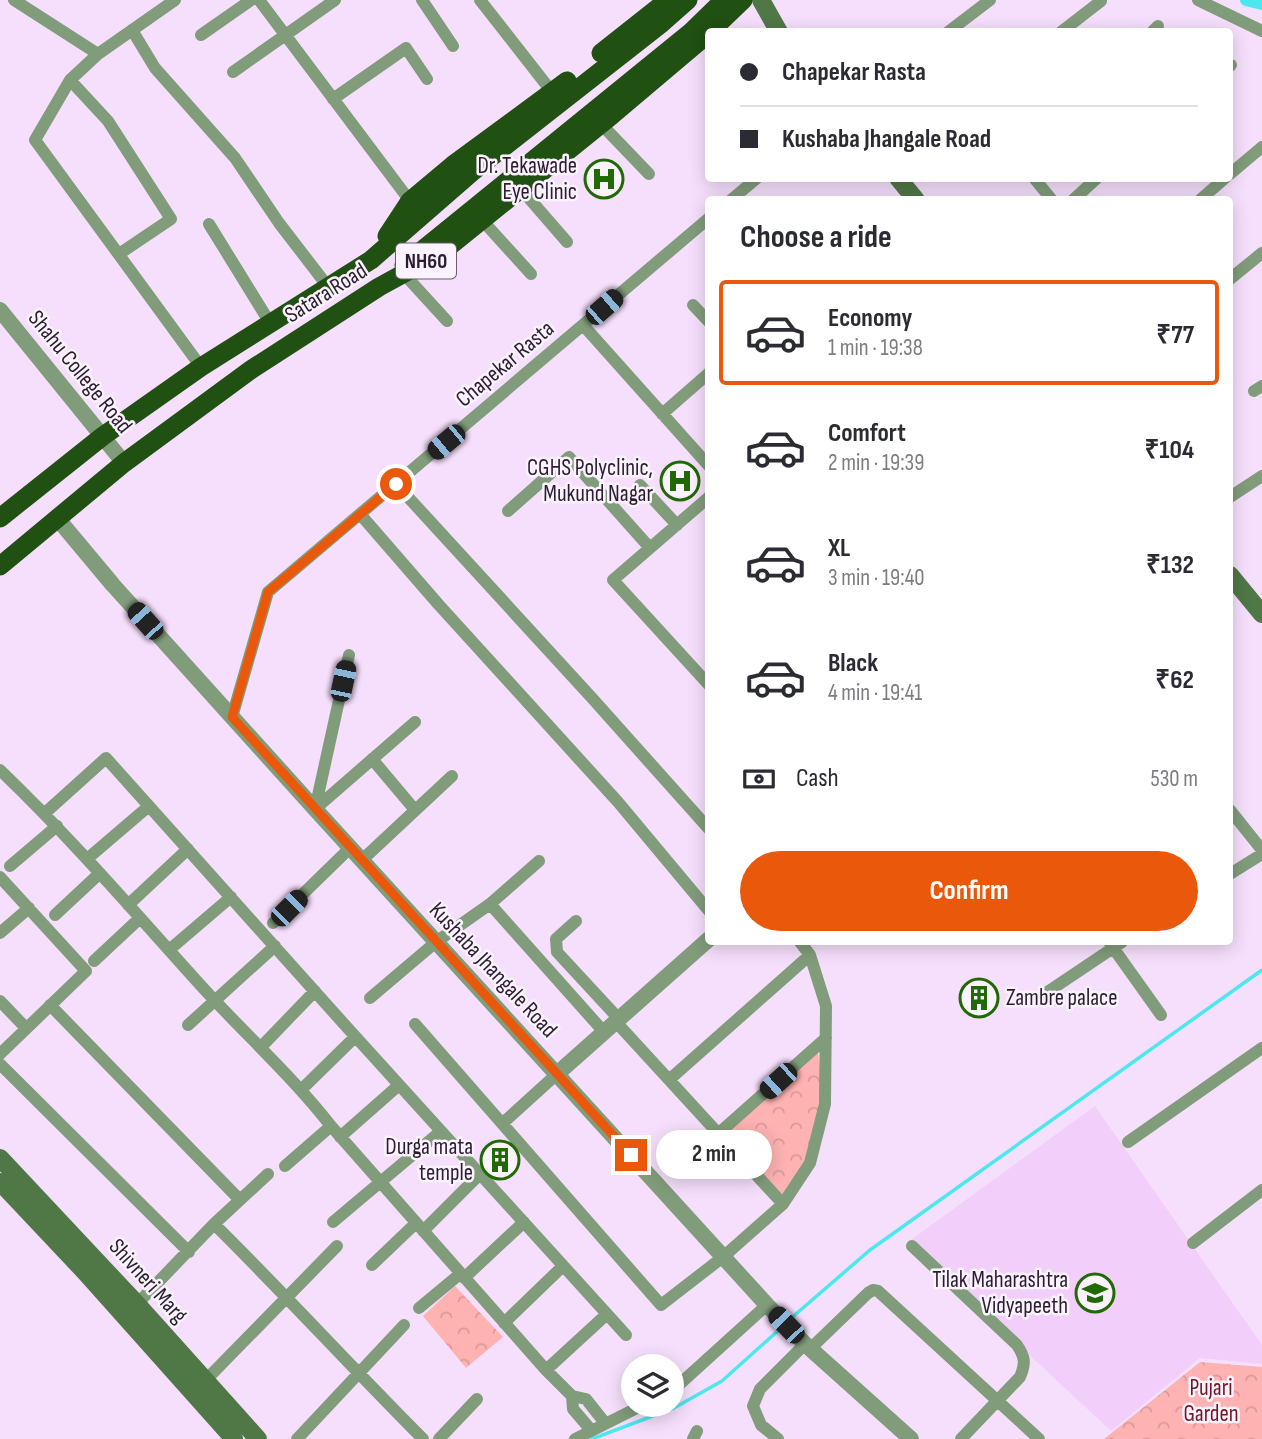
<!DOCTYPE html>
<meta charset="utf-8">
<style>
:root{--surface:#fff;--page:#f7f7f7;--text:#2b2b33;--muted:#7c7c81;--line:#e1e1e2;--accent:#ea580c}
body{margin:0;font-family:"Sofia Sans Condensed",sans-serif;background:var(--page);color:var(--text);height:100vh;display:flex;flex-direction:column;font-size:26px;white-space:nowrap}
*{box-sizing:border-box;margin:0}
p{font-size:23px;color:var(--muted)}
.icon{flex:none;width:38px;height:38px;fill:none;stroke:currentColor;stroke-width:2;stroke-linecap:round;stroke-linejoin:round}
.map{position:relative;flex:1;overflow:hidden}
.sheet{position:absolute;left:705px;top:196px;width:528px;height:749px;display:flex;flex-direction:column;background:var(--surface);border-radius:7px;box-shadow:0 4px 18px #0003}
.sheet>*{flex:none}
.hud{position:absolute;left:705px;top:28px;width:528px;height:154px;border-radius:7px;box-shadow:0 4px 18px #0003;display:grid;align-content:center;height:154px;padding:0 35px;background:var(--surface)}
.tools{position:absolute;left:621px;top:1354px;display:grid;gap:14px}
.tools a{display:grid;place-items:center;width:63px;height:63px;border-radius:50%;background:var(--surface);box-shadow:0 4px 18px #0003;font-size:35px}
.end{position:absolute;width:32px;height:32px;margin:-16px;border:9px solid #ea580c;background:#fff;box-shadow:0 0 0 4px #fff}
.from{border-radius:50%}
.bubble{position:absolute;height:49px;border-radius:24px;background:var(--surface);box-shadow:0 4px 18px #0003;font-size:23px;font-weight:700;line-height:49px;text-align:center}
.car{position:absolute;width:21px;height:42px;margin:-21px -10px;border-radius:9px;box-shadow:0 0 5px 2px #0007;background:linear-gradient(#222 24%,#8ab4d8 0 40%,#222 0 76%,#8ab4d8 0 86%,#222 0)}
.hud b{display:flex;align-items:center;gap:24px;height:66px;font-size:26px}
.hud b+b{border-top:2px solid var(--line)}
.hud i{width:18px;height:18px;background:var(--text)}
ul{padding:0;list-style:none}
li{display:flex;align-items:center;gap:21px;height:105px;margin:0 14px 10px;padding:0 21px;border:4px solid transparent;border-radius:7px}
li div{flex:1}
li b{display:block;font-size:26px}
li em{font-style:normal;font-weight:700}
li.active{border-color:var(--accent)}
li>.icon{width:63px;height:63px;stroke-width:1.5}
h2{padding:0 35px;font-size:32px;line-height:84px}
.pay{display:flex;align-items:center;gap:18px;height:77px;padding:0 35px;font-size:26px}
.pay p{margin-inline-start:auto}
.button{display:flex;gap:14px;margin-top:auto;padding:14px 35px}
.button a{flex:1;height:80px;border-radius:42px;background:var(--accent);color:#fff;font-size:28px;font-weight:700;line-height:80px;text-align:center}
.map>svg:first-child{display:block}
.built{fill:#f2cffa}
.park{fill:url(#park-crowns)}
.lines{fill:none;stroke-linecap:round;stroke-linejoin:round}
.stream{stroke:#4ce7ef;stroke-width:3.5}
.canal{stroke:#4ce7ef;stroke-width:12}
.minor{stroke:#819c7b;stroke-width:12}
.tertiary{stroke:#819c7b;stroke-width:16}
.secondary{stroke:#507746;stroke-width:18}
.trunk{stroke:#205012;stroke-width:19}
.route{stroke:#ea580c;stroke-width:9}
.labels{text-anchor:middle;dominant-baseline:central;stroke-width:5;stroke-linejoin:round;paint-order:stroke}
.shield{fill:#faf2fc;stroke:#695d6c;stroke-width:2}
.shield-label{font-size:21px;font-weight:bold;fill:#2b1d2f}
.poi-label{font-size:23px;fill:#2b1d2f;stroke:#faf2fc;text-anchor:end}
.street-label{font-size:23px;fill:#2b1d2f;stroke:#faf2fc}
.park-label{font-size:23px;fill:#721622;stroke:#faf2fc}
</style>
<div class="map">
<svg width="1262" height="1439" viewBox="0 0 1262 1439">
<defs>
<pattern id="park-crowns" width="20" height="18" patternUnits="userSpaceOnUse" patternTransform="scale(1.75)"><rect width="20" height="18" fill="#feb2b2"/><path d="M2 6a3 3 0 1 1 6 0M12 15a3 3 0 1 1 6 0" fill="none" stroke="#da9999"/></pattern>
</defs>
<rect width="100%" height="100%" fill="#f6dffc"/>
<path class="built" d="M1095,1106l167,239v19l-62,-6 -89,73 -203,-189z"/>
<path class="park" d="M817,1046l8,58 -18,54 -24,40 -61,-61z
M455,1286l48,51 -37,31 -43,-52z
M1200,1362l62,5v72h-158z"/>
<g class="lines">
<path class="stream" d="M789,1320l81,-70 392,-280
M592,1439l82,-31 48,-27 59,-53"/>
<path class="canal" d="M1246,0l16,4"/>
<path class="minor" d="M14,0l84,54 77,-54
M259,0l151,201
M422,0l31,46
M480,0l72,92
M1198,0l64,31
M132,30l23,38 80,90 44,65 50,65
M948,32l42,-32
M1061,32l40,-31
M1152,32l6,-6
M201,35l50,-35
M98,54l-28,26 -35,60 166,227
M1230,66l1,-1
M233,72l102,-72
M70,80l38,41 63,98 -52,35
M333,99l73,-51 21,31
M601,124l48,50
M1230,174l32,-27
M1034,178l18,22
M521,189l46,53
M731,200l26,-22
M1073,200l24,-22
M1200,200l25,-22
M482,220l49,54
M209,224l61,99
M404,274l43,47
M1230,279l32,-26
M693,305l16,17
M583,325l126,141
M1254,391l8,-5
M662,414l47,-41
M396,484l196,214 117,131
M640,485l37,40
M709,497l-96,83 96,105
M1230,497l32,-21
M508,511l61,-54 81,91
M360,514l79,91 179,197 91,109
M232,717l36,-125 441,-374
M372,759l43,51
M0,770c72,69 137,145 204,219 42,46 88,87 127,137l215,244 26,26 14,3 19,24
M315,809l34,-154
M315,809l100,-87
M1230,810l32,40
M45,813l61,-55 238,266 282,311
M87,859l62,-53
M362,860l90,-84
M10,866l47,-40
M1230,874l32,-20
M0,877l86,94 -86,83
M490,904l114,128
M128,905l60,-56
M55,915l45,-42
M576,921l-20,18 1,13 62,67
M273,923l77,-75
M0,933l29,-25
M1109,942l52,73
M169,950l62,-53
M94,961l46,-43
M1046,993l76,-51
M370,998l66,-56 54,-38 49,-43
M0,1001l26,27
M50,1005l189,194
M616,1022l167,182
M415,1024l246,281 62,-48 60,-53 27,-41 15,-59 1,-98 -16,-51 -10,-13
M188,1025l87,-79
M261,1047l54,-56
M0,1064l189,188
M670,1079l140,-124
M302,1089l53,-52
M503,1123l55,-50
M719,1133l107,-95
M340,1137l59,-52
M1128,1142l134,-94
M285,1166l46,-40
M333,1222l108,-91
M214,1224c71,70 138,144 209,215
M423,1231l57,-57
M1193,1243l69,-53
M912,1246l105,99c8,12 9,18 3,32l-59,62
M372,1265l44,-42
M464,1278l60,-56
M137,1304l77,-80 54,-50
M419,1308l41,-34
M504,1323l59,-57
M810,1349l58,-56 5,-3 5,1 161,148
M546,1370l61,-56
M200,1386l137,-140
M672,1391l95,-86
M572,1396l1,13 18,21
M297,1439l107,-114
M439,1439l38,-40
M575,1439l68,-34
M693,1439l4,-8
M778,1439l-17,-14 -8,-19 7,-17 45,-45"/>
<path class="tertiary" d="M0,310l124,153
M57,518l56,67 202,224 452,496 38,39 106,95
M558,1073l151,-134"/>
<path class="secondary" d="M761,0l18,32
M898,178l18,22
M1230,575l32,39
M0,1158l137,146 121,135
M0,1182l85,90 149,167"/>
<path class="trunk" d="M716,26l27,-26
M601,53l67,-53
M387,236l23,-35 43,-36 114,-84
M404,265l286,-232 34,-33
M0,518l103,-82 98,-69 170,-107 101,-88 190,-149 26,-23
M0,566l124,-103 128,-94 127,-82 62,-34 171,-138 97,-82"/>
</g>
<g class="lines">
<path class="route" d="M396,484l-128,108 -36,125 399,438"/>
</g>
<defs>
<symbol id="hospital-ring" viewBox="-11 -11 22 22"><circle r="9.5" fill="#faf2fc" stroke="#206904" stroke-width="1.5"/><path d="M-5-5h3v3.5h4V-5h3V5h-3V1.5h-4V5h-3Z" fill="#206904"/></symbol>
<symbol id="building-ring" viewBox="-11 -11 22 22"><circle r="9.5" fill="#faf2fc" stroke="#206904" stroke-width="1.5"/><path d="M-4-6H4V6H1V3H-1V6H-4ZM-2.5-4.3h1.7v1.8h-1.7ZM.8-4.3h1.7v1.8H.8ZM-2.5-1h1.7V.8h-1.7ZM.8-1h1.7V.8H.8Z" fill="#206904"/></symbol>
<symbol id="university-ring" viewBox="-11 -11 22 22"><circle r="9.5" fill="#faf2fc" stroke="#206904" stroke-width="1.5"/><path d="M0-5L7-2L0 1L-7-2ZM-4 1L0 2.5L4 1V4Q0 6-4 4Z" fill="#206904"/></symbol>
</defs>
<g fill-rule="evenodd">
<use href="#hospital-ring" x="582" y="157" width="44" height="44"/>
<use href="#hospital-ring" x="658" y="459" width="44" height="44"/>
<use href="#building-ring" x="957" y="976" width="44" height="44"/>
<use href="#building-ring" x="478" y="1138" width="44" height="44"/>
<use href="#university-ring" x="1073" y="1271" width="44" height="44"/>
</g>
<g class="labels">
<rect class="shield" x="396" y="243.5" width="60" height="35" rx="5"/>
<g class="shield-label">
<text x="426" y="261">NH60</text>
</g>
<g class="poi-label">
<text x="577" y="166">Dr. Tekawade<tspan x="577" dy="26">Eye Clinic</tspan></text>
<text x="653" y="468">CGHS Polyclinic,<tspan x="653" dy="26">Mukund Nagar</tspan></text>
<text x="1006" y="998" text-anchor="start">Zambre palace</text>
<text x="473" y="1147">Durga mata<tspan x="473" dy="26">temple</tspan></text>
<text x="1068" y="1280">Tilak Maharashtra<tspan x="1068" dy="26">Vidyapeeth</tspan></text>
</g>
<g class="street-label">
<text transform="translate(326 293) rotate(-32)">Satara Road</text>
<text transform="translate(505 364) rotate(-40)">Chapekar Rasta</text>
<text transform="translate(80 372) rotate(51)">Shahu College Road</text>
<text transform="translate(493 970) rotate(47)">Kushaba Jhangale Road</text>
<text transform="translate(148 1281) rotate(48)">Shivneri Marg</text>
</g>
<g class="park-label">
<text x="1211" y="1388">Pujari<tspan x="1211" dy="26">Garden</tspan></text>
</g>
</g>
</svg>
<div class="tools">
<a><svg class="icon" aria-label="layers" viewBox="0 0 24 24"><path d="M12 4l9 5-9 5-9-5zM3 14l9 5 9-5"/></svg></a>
</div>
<i class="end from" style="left:396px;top:484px"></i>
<i class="end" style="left:631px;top:1155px"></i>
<div class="bubble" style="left:656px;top:1130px;width:116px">2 min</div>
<i class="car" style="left:604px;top:307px;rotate:49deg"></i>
<i class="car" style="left:446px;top:442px;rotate:230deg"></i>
<i class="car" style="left:145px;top:621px;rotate:318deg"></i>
<i class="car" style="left:343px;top:681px;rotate:12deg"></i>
<i class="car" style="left:289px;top:908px;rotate:45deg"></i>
<i class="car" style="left:778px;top:1081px;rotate:228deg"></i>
<i class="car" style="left:786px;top:1325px;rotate:316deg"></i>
<div class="hud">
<b><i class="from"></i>Chapekar Rasta</b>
<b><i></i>Kushaba Jhangale Road</b>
</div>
<section class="sheet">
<h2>Choose a ride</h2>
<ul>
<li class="active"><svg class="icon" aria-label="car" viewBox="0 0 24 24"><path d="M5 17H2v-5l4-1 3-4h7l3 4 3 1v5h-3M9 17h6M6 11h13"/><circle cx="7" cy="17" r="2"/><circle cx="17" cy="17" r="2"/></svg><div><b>Economy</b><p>1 min · 19:38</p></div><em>₹77</em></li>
<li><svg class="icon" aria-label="car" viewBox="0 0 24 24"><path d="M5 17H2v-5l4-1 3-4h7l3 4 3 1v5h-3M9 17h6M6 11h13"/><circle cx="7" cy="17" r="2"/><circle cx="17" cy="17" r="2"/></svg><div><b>Comfort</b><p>2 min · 19:39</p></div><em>₹104</em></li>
<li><svg class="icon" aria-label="car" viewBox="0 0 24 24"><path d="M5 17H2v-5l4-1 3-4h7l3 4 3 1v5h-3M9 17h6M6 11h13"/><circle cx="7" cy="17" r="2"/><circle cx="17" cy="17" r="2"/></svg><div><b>XL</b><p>3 min · 19:40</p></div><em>₹132</em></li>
<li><svg class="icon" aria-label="car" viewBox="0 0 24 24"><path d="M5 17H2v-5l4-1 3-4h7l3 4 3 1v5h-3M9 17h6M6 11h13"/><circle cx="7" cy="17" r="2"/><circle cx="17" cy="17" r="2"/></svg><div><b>Black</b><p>4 min · 19:41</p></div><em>₹62</em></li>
</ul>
<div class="pay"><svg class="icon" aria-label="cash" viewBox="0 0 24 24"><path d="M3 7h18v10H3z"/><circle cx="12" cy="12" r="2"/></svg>Cash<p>530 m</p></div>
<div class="button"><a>Confirm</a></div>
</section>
</div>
